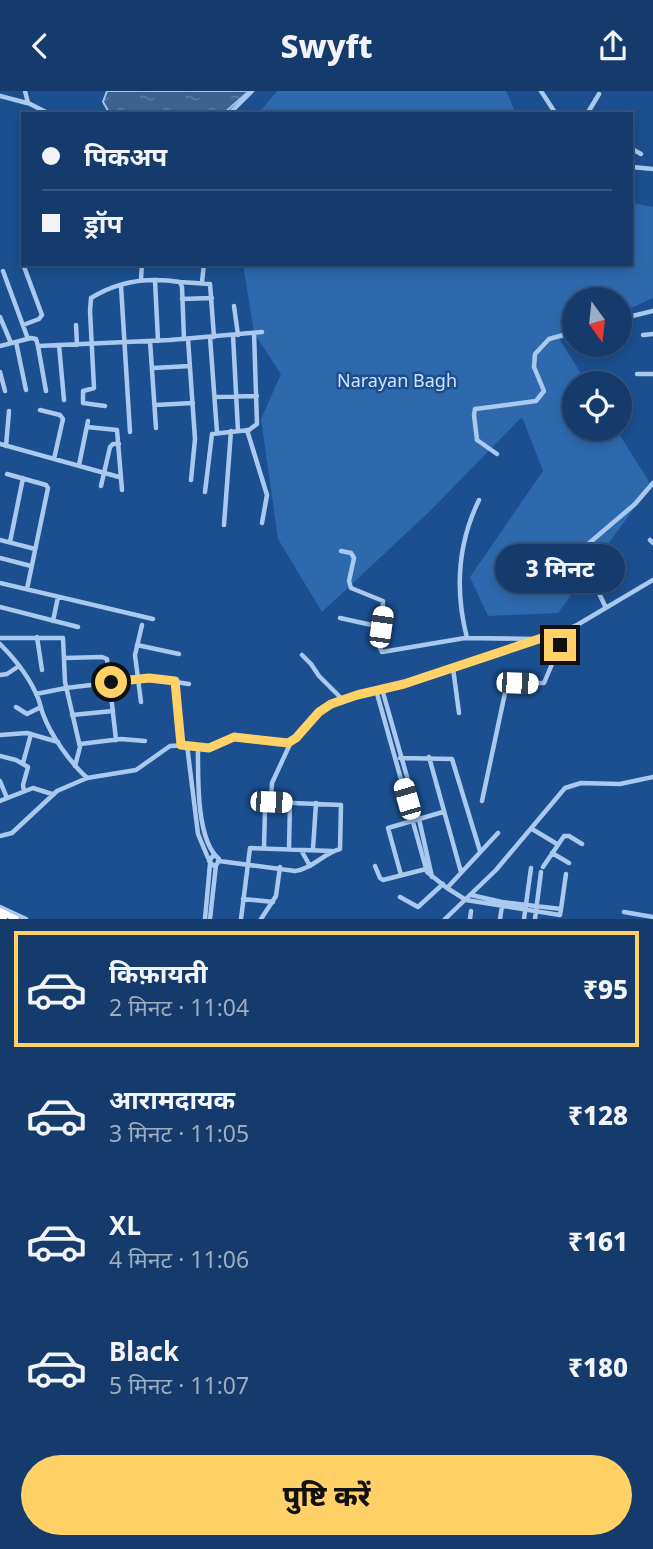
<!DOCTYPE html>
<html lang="hi">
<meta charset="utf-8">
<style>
:root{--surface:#143b6b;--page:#214673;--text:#f1f3f6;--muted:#9dadc1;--line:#33557e;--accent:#ffd166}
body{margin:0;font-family:"Noto Sans","Noto Sans Devanagari",sans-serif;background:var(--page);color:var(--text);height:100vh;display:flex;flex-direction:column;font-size:26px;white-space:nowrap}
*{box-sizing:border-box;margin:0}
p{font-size:23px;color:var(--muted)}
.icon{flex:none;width:38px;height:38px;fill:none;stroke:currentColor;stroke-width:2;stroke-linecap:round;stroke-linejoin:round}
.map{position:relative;height:828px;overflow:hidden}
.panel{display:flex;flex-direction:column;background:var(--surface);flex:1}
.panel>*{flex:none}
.top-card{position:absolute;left:21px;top:21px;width:612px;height:154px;border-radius:0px;box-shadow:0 4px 10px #0003,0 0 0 2px var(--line);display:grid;align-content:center;height:154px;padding:0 21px;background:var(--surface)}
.needle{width:46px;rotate:165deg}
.fabs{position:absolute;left:562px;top:196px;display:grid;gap:14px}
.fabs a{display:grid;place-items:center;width:70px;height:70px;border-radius:50%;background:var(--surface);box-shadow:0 4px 10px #0003,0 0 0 2px var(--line);font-size:35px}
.end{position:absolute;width:32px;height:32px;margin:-16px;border:9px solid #ffd166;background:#111;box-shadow:0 0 0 4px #111}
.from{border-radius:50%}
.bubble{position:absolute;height:49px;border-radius:24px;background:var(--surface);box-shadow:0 4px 10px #0003,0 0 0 2px var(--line);font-size:23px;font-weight:800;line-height:49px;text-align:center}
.car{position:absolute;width:21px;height:42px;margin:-21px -10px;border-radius:9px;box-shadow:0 0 5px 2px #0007;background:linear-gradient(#fff 24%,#345 0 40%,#fff 0 76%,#345 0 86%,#fff 0)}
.top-card b{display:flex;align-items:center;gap:24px;height:66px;font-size:26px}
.top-card b+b{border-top:2px solid var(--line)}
.top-card i{width:18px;height:18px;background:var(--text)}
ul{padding:12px 0 0;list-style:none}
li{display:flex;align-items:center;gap:21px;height:116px;margin:0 14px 10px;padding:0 7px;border:4px solid transparent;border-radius:0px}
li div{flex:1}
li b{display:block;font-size:26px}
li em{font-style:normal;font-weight:800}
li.active{border-color:var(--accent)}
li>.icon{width:63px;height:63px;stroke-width:1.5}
.cta{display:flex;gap:14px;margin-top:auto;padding:14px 21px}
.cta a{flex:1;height:80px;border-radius:42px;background:var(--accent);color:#111;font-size:28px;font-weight:800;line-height:80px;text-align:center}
header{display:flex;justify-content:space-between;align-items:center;height:91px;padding:0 21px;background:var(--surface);font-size:32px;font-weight:800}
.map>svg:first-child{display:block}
.green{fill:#2e69ad}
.water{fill:url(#water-ripples);stroke:#9cc4f0;stroke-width:2}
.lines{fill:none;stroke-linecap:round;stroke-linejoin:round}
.minor{stroke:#a9c9ee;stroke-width:4.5}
.highway{stroke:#fff;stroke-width:6}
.route{stroke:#ffd166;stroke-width:9}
.labels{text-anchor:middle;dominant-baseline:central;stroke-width:5;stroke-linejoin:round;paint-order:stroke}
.park-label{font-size:18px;fill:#cfe3fa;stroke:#1b4f8f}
</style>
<header><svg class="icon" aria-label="back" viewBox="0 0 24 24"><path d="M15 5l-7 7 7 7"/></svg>Swyft<svg class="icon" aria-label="share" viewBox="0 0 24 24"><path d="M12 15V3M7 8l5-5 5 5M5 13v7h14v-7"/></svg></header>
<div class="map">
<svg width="653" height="828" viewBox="0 0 653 828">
<defs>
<pattern id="water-ripples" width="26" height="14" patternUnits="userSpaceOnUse" patternTransform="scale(1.75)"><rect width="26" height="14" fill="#3c6290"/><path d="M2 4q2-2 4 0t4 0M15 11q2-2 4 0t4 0" fill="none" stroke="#597aa1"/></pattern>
</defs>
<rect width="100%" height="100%" fill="#1b4f8f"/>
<path class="green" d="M277,0h229l10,23h-258z
M632,112l21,4v91l-33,15v-14h-46v34l-14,7 27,43h-13v46h42l35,56 -93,128 -70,3 -18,-39 73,-106 -21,-54 -92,94 -108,101 -44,-73 -17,-120 20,-45 -27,-41 -11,-69h389z"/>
<path class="water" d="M107,0h142l-26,23h-113l-7,-12z"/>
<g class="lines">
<path class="minor" d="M25,0l3,12 22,11
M541,0l15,23
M0,5l27,7
M229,23l23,-23
M587,23l12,-20
M632,58l9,5
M632,76l21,2
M3,180l25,68
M141,188l1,-15
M155,189l3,61
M180,191l30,2 4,53
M202,191l2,-18
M121,195l9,146
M182,208l30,-1
M234,215l4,29
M0,226l11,26
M620,228l33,-8
M23,234l16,-6 3,-4 -19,-51
M76,234l1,20
M233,244l5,96
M643,244l10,-1
M210,246l7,95
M188,248l7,100 -4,41
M150,250l6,87
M16,251l10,48
M59,254l5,55
M0,255l31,-8 5,1 2,7 132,-6 92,-8
M38,255l8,45
M153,277l37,-2
M0,281l5,19
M637,283h16
M215,306l42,-1
M155,314l38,-2
M105,315l-22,-3v-12l11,-3 -4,-77 1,-13c27,-17 58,-21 89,-16l2,5 2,52
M40,319l20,5 3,4 -9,40
M87,336l30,3 5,60
M247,339l20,65 -5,28
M0,353l119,33
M6,355l3,-35
M497,363l-20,-14 -3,-25 1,-6 61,-8 8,-10 -10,-24 1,-13 14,-15 25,-7
M79,374l9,-44
M7,383l39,11 2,3 -21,101
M101,395l9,-39 3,-3h6
M205,401l7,-58 37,-4 8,-6 -3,-91
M224,434l7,-94
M0,449l35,9
M650,449l3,3
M10,451l13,-64
M341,460l10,2 3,5 -5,23 2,7 32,13 -3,47 2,4 83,-14 72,1
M0,467l31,8
M0,492l153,36
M0,516l78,20
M606,517l-25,-53v-5l54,-46 18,-21
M340,527l41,9
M53,530l5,-24
M37,546l5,33
M0,547h63l2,44 15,65 -5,19
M467,547c-12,-47 -9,-95 12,-138
M0,553c15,15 30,34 38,54 2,5 3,11 5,16 8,22 27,48 44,64
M137,554l42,9
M302,564l9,9 8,12 24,24
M64,567l38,-1 5,2 9,81
M453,577l6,45
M0,584l7,-1 12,-8
M175,590l6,64
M382,598l37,130 13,58
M376,599l51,182 20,16 19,12 94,15 1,-6 -59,-7 -31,-7
M36,603l30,-6 83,-10 40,6
M141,611l-6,-47 7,-30
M16,616l11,7 14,-7
M72,624l41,-4
M0,644l27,-2 31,9
M80,653l41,-5 24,2
M187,654l11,89 10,24
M198,655c0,31 -2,94 21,113l-2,5 -3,2 -5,-5 4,-5
M0,665l16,4 12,7 -5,18 1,6
M429,666l32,115
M400,667l52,1 28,92
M23,672l8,-29
M0,690l7,17
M0,710l33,-13 19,6
M482,710l23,-108 8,-10h31l16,-38v-13
M271,711l1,-19 19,-41
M532,738l25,15
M0,745l12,-3 45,-42 30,-13 49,-8 34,-24 21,-1 18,3 25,-11 54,6 8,-5 23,-26 12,-8 26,-9 47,-11 156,-52 17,-7 76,-45
M289,758l1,-47
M313,758l3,-46
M301,759l9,16
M552,762l17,10
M219,770l76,10c17,-2 29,-18 45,-22l1,-44 -72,-3 -4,6 -1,40
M375,775l5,12 3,2 43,-11
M543,776l21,-31h5l13,8
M401,784l-13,-47 55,-16
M447,797l51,-55
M400,806l18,10 25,-23
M243,808l30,3
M0,816l26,12
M561,818l5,-35
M624,821l29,5
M205,828l5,-55
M210,828l6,-54
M241,828l9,-71 82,3
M261,828l15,-23 4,-29
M445,828l51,-49 69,-82 16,-5 39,1 33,-7
M470,828l1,-8
M500,828l2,-13
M524,828l7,-51
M535,828l6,-47"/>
<path class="highway" d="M0,820l16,8
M0,826l4,2"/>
</g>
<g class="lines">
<path class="route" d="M111,591l38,-4 26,3 6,64 28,3 25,-11 54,6 8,-5 23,-26 12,-8 26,-9 47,-11 156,-52v13"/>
</g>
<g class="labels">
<g class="park-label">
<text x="397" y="289">Narayan Bagh</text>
</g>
</g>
</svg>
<div class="fabs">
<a><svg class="needle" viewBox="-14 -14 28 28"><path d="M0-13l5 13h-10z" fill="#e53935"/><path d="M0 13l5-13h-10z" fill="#9dadc1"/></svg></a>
<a><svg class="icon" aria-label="locate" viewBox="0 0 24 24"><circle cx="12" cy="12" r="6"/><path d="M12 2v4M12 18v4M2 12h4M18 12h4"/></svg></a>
</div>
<i class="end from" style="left:111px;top:591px"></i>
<i class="end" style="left:560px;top:554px"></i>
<div class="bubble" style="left:495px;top:453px;width:130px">3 मिनट</div>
<i class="car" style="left:381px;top:536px;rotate:8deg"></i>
<i class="car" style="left:517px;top:592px;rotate:92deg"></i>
<i class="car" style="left:407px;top:708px;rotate:344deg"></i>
<i class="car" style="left:271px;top:711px;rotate:92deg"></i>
<div class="top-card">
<b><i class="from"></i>पिकअप</b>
<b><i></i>ड्रॉप</b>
</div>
</div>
<section class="panel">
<ul>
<li class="active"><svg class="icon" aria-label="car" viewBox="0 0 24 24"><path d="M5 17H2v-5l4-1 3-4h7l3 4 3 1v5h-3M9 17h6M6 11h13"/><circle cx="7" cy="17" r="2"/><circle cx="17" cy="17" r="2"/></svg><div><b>किफ़ायती</b><p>2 मिनट · 11:04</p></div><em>₹95</em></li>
<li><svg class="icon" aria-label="car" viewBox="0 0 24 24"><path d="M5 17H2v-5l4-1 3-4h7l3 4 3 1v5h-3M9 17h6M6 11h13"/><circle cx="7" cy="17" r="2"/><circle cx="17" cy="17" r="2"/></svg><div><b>आरामदायक</b><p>3 मिनट · 11:05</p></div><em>₹128</em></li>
<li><svg class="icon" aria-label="car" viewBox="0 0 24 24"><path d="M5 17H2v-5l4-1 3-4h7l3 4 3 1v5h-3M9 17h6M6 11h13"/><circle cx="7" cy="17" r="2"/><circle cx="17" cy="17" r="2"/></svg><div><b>XL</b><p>4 मिनट · 11:06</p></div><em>₹161</em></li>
<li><svg class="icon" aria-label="car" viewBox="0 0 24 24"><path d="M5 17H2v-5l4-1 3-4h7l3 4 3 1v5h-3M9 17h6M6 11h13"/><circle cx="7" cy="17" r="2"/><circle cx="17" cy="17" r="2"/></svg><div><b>Black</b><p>5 मिनट · 11:07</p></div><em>₹180</em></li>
</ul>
<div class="cta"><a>पुष्टि करें</a></div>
</section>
